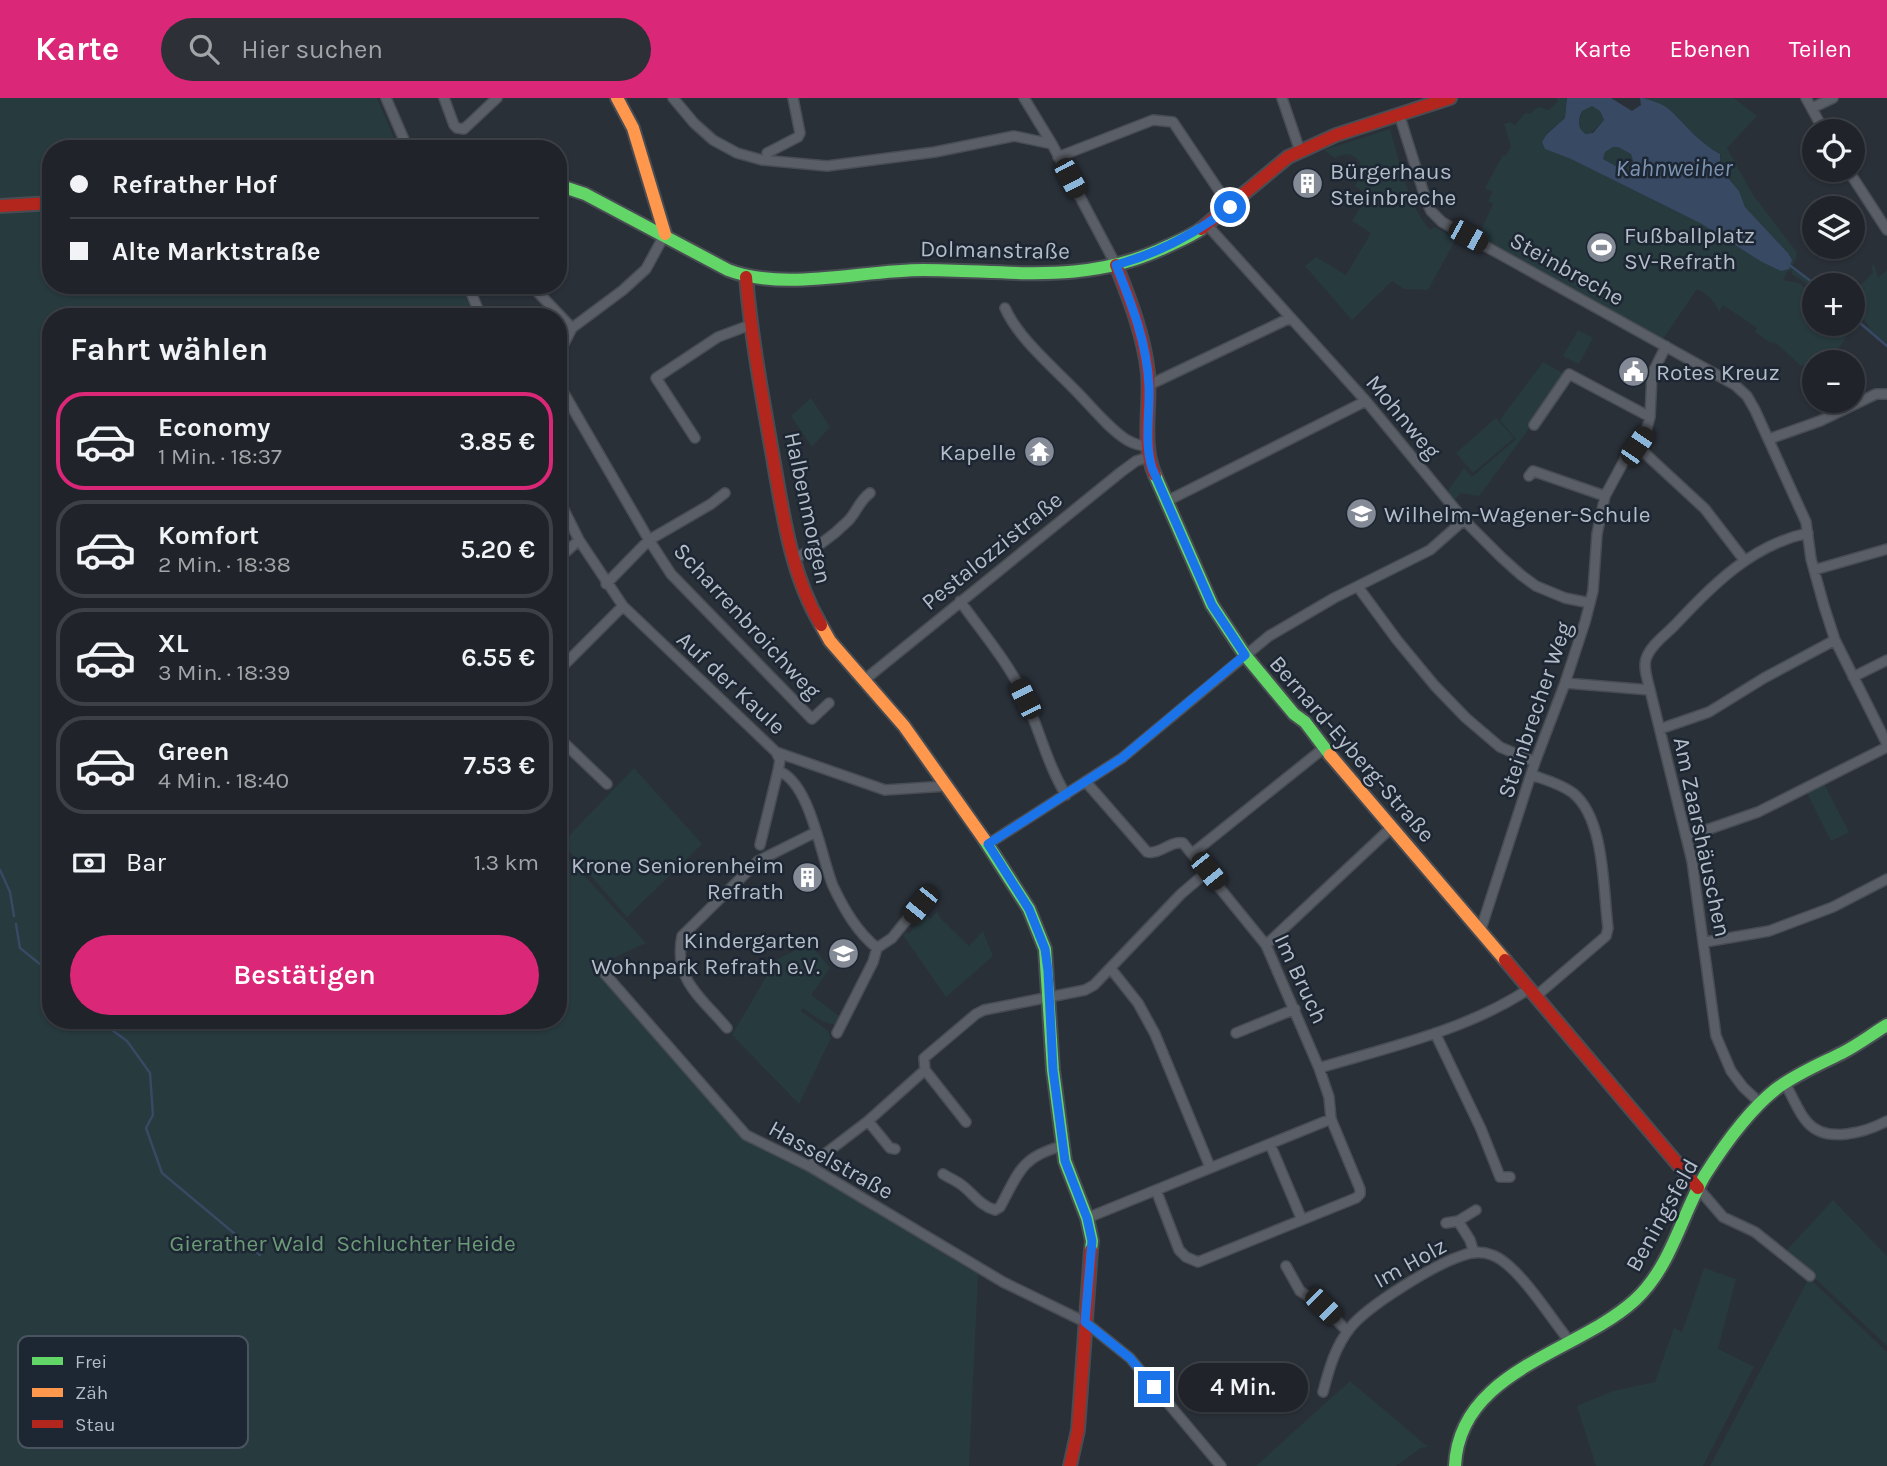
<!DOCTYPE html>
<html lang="de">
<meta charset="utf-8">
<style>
:root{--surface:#20242a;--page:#2d3036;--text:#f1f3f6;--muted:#a2a4a8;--line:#3d4147;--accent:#db2777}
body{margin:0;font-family:Karla,sans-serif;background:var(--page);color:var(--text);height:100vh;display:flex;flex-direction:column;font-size:26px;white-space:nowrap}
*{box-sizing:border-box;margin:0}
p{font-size:23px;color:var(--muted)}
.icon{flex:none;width:38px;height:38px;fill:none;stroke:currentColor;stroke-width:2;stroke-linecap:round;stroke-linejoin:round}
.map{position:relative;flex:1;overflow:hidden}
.details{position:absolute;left:42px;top:210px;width:525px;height:721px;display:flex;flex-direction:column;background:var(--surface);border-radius:28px;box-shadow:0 2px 5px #0004,0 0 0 2px var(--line)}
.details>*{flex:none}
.top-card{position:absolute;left:42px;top:42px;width:525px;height:154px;border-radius:28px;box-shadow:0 2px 5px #0004,0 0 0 2px var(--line);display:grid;align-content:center;height:154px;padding:0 28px;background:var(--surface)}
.buttons{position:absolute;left:1802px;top:21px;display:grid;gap:14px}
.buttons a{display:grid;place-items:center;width:63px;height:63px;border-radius:50%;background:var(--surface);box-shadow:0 2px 5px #0004,0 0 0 2px var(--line);font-size:35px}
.end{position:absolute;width:32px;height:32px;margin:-16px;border:9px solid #1a73e8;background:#fff;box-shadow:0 0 0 4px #fff}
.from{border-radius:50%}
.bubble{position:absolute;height:49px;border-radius:24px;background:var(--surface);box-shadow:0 2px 5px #0004,0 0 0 2px var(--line);font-size:23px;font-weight:600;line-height:49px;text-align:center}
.car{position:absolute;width:21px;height:42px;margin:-21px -10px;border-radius:9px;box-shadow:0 0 5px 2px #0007;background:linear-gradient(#222 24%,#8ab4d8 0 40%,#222 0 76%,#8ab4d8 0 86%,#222 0)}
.top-card b{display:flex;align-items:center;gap:24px;height:66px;font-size:26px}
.top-card b+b{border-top:2px solid var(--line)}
.top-card i{width:18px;height:18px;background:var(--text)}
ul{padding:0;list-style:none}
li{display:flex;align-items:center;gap:21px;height:98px;margin:0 14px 10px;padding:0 14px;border:4px solid var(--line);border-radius:28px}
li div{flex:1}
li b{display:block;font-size:26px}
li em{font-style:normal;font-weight:600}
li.on{border-color:var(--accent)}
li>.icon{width:63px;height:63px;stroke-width:1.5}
h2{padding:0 28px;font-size:32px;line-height:84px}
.pay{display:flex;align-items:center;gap:18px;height:77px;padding:0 28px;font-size:26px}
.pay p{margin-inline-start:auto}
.cta{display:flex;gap:14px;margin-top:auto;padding:14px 28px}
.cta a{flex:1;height:80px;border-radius:42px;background:var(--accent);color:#fff;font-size:28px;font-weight:600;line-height:80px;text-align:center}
header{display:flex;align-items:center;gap:42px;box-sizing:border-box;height:98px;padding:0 35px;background:var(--accent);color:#fff}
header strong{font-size:33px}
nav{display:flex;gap:38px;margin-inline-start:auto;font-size:24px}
.search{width:490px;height:63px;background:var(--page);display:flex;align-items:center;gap:18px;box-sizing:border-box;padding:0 24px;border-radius:38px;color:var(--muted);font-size:26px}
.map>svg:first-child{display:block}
.green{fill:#273a3e}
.water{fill:#384963;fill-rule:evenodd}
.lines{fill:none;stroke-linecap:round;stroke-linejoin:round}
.stream{stroke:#384963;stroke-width:2.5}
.street-casing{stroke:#484c53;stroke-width:12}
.fast-casing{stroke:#484c53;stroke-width:16}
.slow-casing{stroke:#484c53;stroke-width:16}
.jam-casing{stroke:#484c53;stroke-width:16}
.street{stroke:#5a5e66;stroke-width:9}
.fast{stroke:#63d668;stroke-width:12}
.slow{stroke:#ff974d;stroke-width:12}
.jam{stroke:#b3261e;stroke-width:12}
.route{stroke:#1a73e8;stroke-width:9}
.labels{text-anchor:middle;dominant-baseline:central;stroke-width:5;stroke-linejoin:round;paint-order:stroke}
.poi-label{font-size:23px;fill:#b4bcc9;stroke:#1d2633;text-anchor:start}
.street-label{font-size:23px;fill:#b4bcc9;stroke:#1d2633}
.park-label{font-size:23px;fill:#6b9a76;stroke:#1d2633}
.water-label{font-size:24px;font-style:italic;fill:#7c92b1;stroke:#1d2633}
.key{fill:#1d2633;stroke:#4a5360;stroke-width:2}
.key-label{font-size:19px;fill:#b4bcc9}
</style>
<header>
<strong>Karte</strong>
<div class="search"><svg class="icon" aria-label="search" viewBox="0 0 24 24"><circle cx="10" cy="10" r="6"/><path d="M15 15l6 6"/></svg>Hier suchen</div>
<nav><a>Karte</a><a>Ebenen</a><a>Teilen</a></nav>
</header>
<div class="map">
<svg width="1887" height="1368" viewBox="0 0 1887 1368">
<rect width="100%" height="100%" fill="#2a3038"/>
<path class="green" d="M0,0h377l22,51h-348v136h410l13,32h-423v703h507v-173l88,96 -54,25 131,143 20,26 74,38 161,99 -9,192h-969z
M1557,0h10l-2,20 -19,16v15l25,10 129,64 63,39 25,-9 -43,-46 -6,-16 -20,-26 2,-11c-33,-16 -41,-44 -78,-56h91l23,18 -30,32 26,47 43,56 1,5 -6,14h6l18,15v4l-23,-15 -1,-4 -3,1 -5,9 16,3 16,14v27h24l7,13c-12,22 -23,19 -45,29l-25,-23 -7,-1 -14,-10 2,-4 -34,-23 -4,7c-3,-10 -13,-19 -22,-23l-34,50 -185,-101 15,-34 -5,-3 5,-9 -8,-4 18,-33 2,1 6,-9 -7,-23 6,-2 5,3 10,-12 5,1 8,-7 11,3 9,-9z
M1592,8l8,5 4,9 -15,15 -7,-3 -3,-9 3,-12z
M1390,31c10,33 17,74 40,101l5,-3 21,12 -28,51 -24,-1 -12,-8 -40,39 -47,-54 11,-9 30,18 25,-42 -19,-12 16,-26 -13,-9 6,-11 -1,-13c-7,-9 -16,-10 -25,-4l-11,-8z
M1613,49h5l13,7 4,13 -5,4 -9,-2 -18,-10 2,-7z
M1874,166l4,14 9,-8v74l-19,-16 2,-2 -17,-15v-18l20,-20 -2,-7z
M1578,232l15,8 -14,26 -16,-8z
M1543,264l25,14 -89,120 -18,-3 -7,8 -7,-9 17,-24 8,9 44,-38 -16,-19z
M811,300l19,29 -18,20 -21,-31z
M1496,320l18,20 -41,35 -17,-20z
M634,670l68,76 -75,73 -65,-74z
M1823,684l26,50 -18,9 -25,-50z
M937,813l3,7 29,28 14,-15 10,25 -47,41 -43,-62 3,-3 3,2 16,-20 6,5z
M809,845l21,25 -19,27 31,23 -5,7c-14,-1 -23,-9 -34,-17l-2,3 27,20 3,7 -32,66 -67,-69 44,-75z
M1833,1102l54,56v90l-101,-95z
M1704,1170l32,11 -18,70 36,18 -51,99h-107l-19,-60 36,-15 42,-9 19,-54 8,4z
M1809,1180l78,74v114h-177z
M1350,1283l78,66 -7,1 -25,18h-140z"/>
<path class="water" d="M1567,0h44l21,13 9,-6 -1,-7h3c10,3 22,6 30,15 15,15 28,31 47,41v14l19,23 6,16 43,46 4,7 -3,9 -8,2 -19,-9 -62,-39 -129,-64 -26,-10 -3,-7 5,-8 18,-16zM1592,8l8,5 4,9 -11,13 -7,1c-9,-5 -8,-15 -4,-23zM1613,49h5l13,7 4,13 -5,4 -9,-2 -18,-10 2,-7z"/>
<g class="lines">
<path class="stream" d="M1788,166l28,21
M1853,219l34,29
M0,772l10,22 4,24
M16,826l4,24 31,25
M98,922l29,21 23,32 3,42 -7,13 16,45 98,82"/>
<defs>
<path id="street" d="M386,0l22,51
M444,0l10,27 3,3 7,1 33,-31
M673,0l21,25 19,17 24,13 25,7 65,6 108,-14 79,-16 38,8
M1024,0l28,46 64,121
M1282,0l18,53
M1806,0l18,33
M1812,10l21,-10
M1399,16l27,86 5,11 11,11 293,163 12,11 8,14 45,99 6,13 5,37 13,47 11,34 52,104
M767,55l31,-16 2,-4 -7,-35
M1058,59l95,-37 20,2 57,85
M1848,72l39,60
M1207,127l159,176 98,119 37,37 20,18 15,11 29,12 25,5
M468,187l13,32
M531,187l41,43
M1005,210c13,30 49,60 71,83 16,16 32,37 51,49 7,4 14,6 21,6
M558,257l14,-27 51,-38 23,-21 19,-35
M558,285l91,157 22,34 141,145 17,-16
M1149,287l141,-67
M1534,327l35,-51 81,43
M695,340l-39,-60 62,-41 32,-12
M1769,341l51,-18 56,-27h11
M1637,348l68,63 40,52
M1529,378l4,-5 72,25
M558,400l21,42 44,66 153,146 109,38 62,-4
M1167,403l199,-100
M558,461l21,-19
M793,461c21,-9 39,-22 56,-39 8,-9 11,-20 21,-27
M1814,472l73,-21
M606,486l43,-44 62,-36 14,-11
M1358,489l39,53 38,46 31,32 34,29 35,15
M960,503c22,31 48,61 64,95 15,32 23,68 42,99
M558,573l65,-65
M1853,579l34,-17
M863,583l258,-209 15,-11 13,-4
M1565,585l85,7 42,171 24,175 15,35 12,16 18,17
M1650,592c-2,-9 -7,-22 -4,-31 4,-13 19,-24 28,-33 39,-41 77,-81 134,-93
M1660,631l49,-17 55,-34 71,-38
M558,639l49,47
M778,673c32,10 43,86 55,115 11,23 24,46 44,62
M1532,677c14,5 29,9 41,18 32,26 30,96 35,135l-2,8 -71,61
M1086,684l61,70c13,3 22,-11 36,-9l83,102 53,123 10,29 2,22 29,70v5l-4,4 -158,64 -12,-5 -7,-7 -23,-60
M1686,739l72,-25 129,-65
M988,746l134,-86 147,-122 65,-38 96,-48 34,-30
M760,747l18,-74 2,-11 -4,-8
M1193,755l131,-105
M1480,834l55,-170 30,-79 20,-61 8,-31 4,-57 8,-38 20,-37 20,-24 5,-18 2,-43 14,-28
M1705,844l64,-11 64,-24 54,-28
M1266,847l126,-118
M1111,871l27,34 17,31 55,133
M605,876l141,161 63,31 194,116 82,40 45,36 91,108
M727,930c-26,-31 -54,-48 -45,-92l76,-75 58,-29
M837,935l36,-71 4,-14 15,-10 30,-37
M1236,935l59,-24
M1435,935l46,96 19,48h10
M1319,970c71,-21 148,-38 210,-79
M925,972l41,52
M1785,986c8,12 13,29 23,39 19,21 58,9 79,-2
M868,1023l22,27 5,1
M1270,1046l32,76
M809,1068l59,-45 57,-51 -1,-12 52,-44 8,-4 101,-20 9,-5 87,-91 27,-23
M943,1076c6,4 14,7 20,12 11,9 18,20 32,24l5,-3c19,-35 21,-50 62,-61
M1698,1090l25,29 32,15 55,44
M1087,1120l244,-99
M1458,1123l18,-11
M1446,1125l12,-2 12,19 4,13
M1286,1168l14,25 23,15 24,25
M1323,1294c6,-23 12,-45 27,-64 17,-22 84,-63 111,-72 10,-4 21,-5 31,-1 26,9 60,65 78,87"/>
<path id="fast" d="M558,87l27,9 143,76c57,22 134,0 195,0 86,0 163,16 245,-24 11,-5 23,-10 33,-17
M1155,377l57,130 33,50 49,59 11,8 25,33
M984,741l45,70 16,40 8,121 12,91 22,57 5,23 -1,9
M1455,1368c4,-96 122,-113 180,-166 36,-33 46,-84 70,-125 19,-30 43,-64 71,-86 20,-15 44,-25 66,-36 16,-8 30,-19 45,-28"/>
<path id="slow" d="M617,0l16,30 32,106
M821,527l9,16 74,85 80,113
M1330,657l175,205"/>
<path id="jam" d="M0,108l51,-3
M1201,131l87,-72 48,-22 114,-37
M1116,167c14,35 28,71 32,108 3,33 -7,71 7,102
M746,179c5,57 15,113 25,169 11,61 18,125 50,179
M1505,862l193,228
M1070,1368l8,-36 13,-180"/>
</defs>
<use href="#street" class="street-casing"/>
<use href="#fast" class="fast-casing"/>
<use href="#slow" class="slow-casing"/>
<use href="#jam" class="jam-casing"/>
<use href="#street" class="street"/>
<use href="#fast" class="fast"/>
<use href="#slow" class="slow"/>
<use href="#jam" class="jam"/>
</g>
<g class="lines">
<path class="route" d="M1154,1289l-24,-29 -45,-36 7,-81 -5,-23 -22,-57 -12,-91 -5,-99 -3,-22 -16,-40 -41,-65 134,-86 123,-103 -33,-50 -60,-137c-8,-26 -2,-54 -3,-82 -2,-43 -17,-81 -33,-121 43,-12 78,-30 114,-58"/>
</g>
<defs>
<symbol id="building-disc" viewBox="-11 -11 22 22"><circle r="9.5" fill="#848b96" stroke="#1d2633"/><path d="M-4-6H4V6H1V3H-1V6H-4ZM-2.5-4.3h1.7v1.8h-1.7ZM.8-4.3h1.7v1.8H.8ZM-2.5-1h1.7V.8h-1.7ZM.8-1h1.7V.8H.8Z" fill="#fff"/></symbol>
<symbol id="stadium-disc" viewBox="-11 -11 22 22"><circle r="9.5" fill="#848b96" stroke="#1d2633"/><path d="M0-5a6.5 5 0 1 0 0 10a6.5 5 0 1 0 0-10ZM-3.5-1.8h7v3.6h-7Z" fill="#fff"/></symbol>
<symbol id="civic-disc" viewBox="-11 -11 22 22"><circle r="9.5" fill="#848b96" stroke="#1d2633"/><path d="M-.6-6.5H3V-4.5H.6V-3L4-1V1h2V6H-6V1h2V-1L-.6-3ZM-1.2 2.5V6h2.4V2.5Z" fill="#fff"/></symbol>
<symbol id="temple-disc" viewBox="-11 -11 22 22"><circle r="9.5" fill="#848b96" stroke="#1d2633"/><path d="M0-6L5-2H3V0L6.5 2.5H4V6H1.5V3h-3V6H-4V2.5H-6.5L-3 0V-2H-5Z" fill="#fff"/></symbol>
<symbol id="school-disc" viewBox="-11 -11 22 22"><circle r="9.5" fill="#848b96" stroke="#1d2633"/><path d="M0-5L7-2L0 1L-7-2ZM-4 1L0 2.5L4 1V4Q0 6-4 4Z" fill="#fff"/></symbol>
</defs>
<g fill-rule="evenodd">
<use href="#building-disc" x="1290" y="68" width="35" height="35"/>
<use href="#stadium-disc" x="1584" y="132" width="35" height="35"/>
<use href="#civic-disc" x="1616" y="256" width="35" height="35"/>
<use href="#temple-disc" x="1022" y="336" width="35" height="35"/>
<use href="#school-disc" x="1344" y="398" width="35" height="35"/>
<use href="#building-disc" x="790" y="762" width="35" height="35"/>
<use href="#school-disc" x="826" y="838" width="35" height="35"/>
</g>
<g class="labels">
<g class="poi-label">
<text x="1330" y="73">Bürgerhaus<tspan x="1330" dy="26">Steinbreche</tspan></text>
<text x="1624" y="137">Fußballplatz<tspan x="1624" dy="26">SV-Refrath</tspan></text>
<text x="1656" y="274">Rotes Kreuz</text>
<text x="1016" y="354" text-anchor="end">Kapelle</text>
<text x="1384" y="416">Wilhelm-Wagener-Schule</text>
<text x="784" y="767" text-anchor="end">Krone Seniorenheim<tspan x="784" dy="26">Refrath</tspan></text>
<text x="820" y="842" text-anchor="end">Kindergarten<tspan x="820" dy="26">Wohnpark Refrath e.V.</tspan></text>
</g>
<g class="street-label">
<text transform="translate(995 152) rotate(1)">Dolmanstraße</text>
<text transform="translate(1567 171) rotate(29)">Steinbreche</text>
<text transform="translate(1403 319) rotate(50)">Mohnweg</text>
<text transform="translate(808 410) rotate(78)">Halbenmorgen</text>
<text transform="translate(992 453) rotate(-39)">Pestalozzistraße</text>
<text transform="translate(747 523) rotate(47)">Scharrenbroichweg</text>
<text transform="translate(731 585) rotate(43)">Auf der Kaule</text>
<text transform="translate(1535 612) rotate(-71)">Steinbrecher Weg</text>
<text transform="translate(1352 651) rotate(49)">Bernard-Eyberg-Straße</text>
<text transform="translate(1702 739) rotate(78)">Am Zaarshäuschen</text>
<text transform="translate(1301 881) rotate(65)">Im Bruch</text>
<text transform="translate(831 1062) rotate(29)">Hasselstraße</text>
<text transform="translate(1662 1117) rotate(-61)">Beningsfeld</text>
<text transform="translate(1410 1165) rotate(-29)">Im Holz</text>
</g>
<g class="park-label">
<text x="247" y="1145">Gierather Wald</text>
<text x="426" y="1145">Schluchter Heide</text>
</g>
<g class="water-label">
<text x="1674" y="70">Kahnweiher</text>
</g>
</g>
<rect x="18" y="1238" width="230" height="112" rx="10" class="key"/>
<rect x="32" y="1259" width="31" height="8" fill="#63d668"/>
<rect x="32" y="1290" width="31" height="9" fill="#ff974d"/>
<rect x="32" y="1322" width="31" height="8" fill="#b3261e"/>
<g class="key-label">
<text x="75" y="1270">Frei</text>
<text x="75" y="1301">Zäh</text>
<text x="75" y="1333">Stau</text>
</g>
</svg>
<div class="buttons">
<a><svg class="icon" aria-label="locate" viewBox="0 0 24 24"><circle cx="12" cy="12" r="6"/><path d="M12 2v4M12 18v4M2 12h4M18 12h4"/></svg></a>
<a><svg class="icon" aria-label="layers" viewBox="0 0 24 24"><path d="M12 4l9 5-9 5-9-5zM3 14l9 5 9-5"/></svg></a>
<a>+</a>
<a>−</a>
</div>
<i class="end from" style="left:1230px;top:109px"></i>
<i class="end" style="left:1154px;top:1289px"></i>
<div class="bubble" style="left:1178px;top:1265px;width:130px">4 Min.</div>
<i class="car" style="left:1070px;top:80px;rotate:152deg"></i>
<i class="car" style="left:1468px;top:138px;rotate:119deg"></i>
<i class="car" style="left:1637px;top:348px;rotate:34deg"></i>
<i class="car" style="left:1025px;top:601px;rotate:334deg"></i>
<i class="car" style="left:1208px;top:773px;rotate:141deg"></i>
<i class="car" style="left:920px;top:807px;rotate:219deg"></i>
<i class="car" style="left:1323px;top:1208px;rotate:135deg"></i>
<div class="top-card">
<b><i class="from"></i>Refrather Hof</b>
<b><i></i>Alte Marktstraße</b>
</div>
<section class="details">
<h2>Fahrt wählen</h2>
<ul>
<li class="on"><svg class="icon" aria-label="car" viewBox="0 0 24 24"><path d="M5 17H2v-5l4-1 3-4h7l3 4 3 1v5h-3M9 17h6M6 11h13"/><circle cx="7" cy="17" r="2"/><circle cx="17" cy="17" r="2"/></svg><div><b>Economy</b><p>1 Min. · 18:37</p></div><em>3.85 €</em></li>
<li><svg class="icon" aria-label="car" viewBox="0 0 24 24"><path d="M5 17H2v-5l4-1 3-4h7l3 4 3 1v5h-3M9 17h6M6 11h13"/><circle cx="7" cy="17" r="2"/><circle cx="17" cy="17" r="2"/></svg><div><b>Komfort</b><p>2 Min. · 18:38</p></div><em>5.20 €</em></li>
<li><svg class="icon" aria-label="car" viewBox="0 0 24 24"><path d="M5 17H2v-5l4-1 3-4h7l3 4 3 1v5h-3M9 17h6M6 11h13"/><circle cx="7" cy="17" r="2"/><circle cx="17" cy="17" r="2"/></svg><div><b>XL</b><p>3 Min. · 18:39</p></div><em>6.55 €</em></li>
<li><svg class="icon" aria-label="car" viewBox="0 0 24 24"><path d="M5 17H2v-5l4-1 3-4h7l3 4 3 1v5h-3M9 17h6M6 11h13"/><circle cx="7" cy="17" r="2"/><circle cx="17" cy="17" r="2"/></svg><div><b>Green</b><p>4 Min. · 18:40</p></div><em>7.53 €</em></li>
</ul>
<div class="pay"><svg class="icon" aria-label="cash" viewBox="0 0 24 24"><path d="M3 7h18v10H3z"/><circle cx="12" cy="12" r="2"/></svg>Bar<p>1.3 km</p></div>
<div class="cta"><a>Bestätigen</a></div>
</section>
</div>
